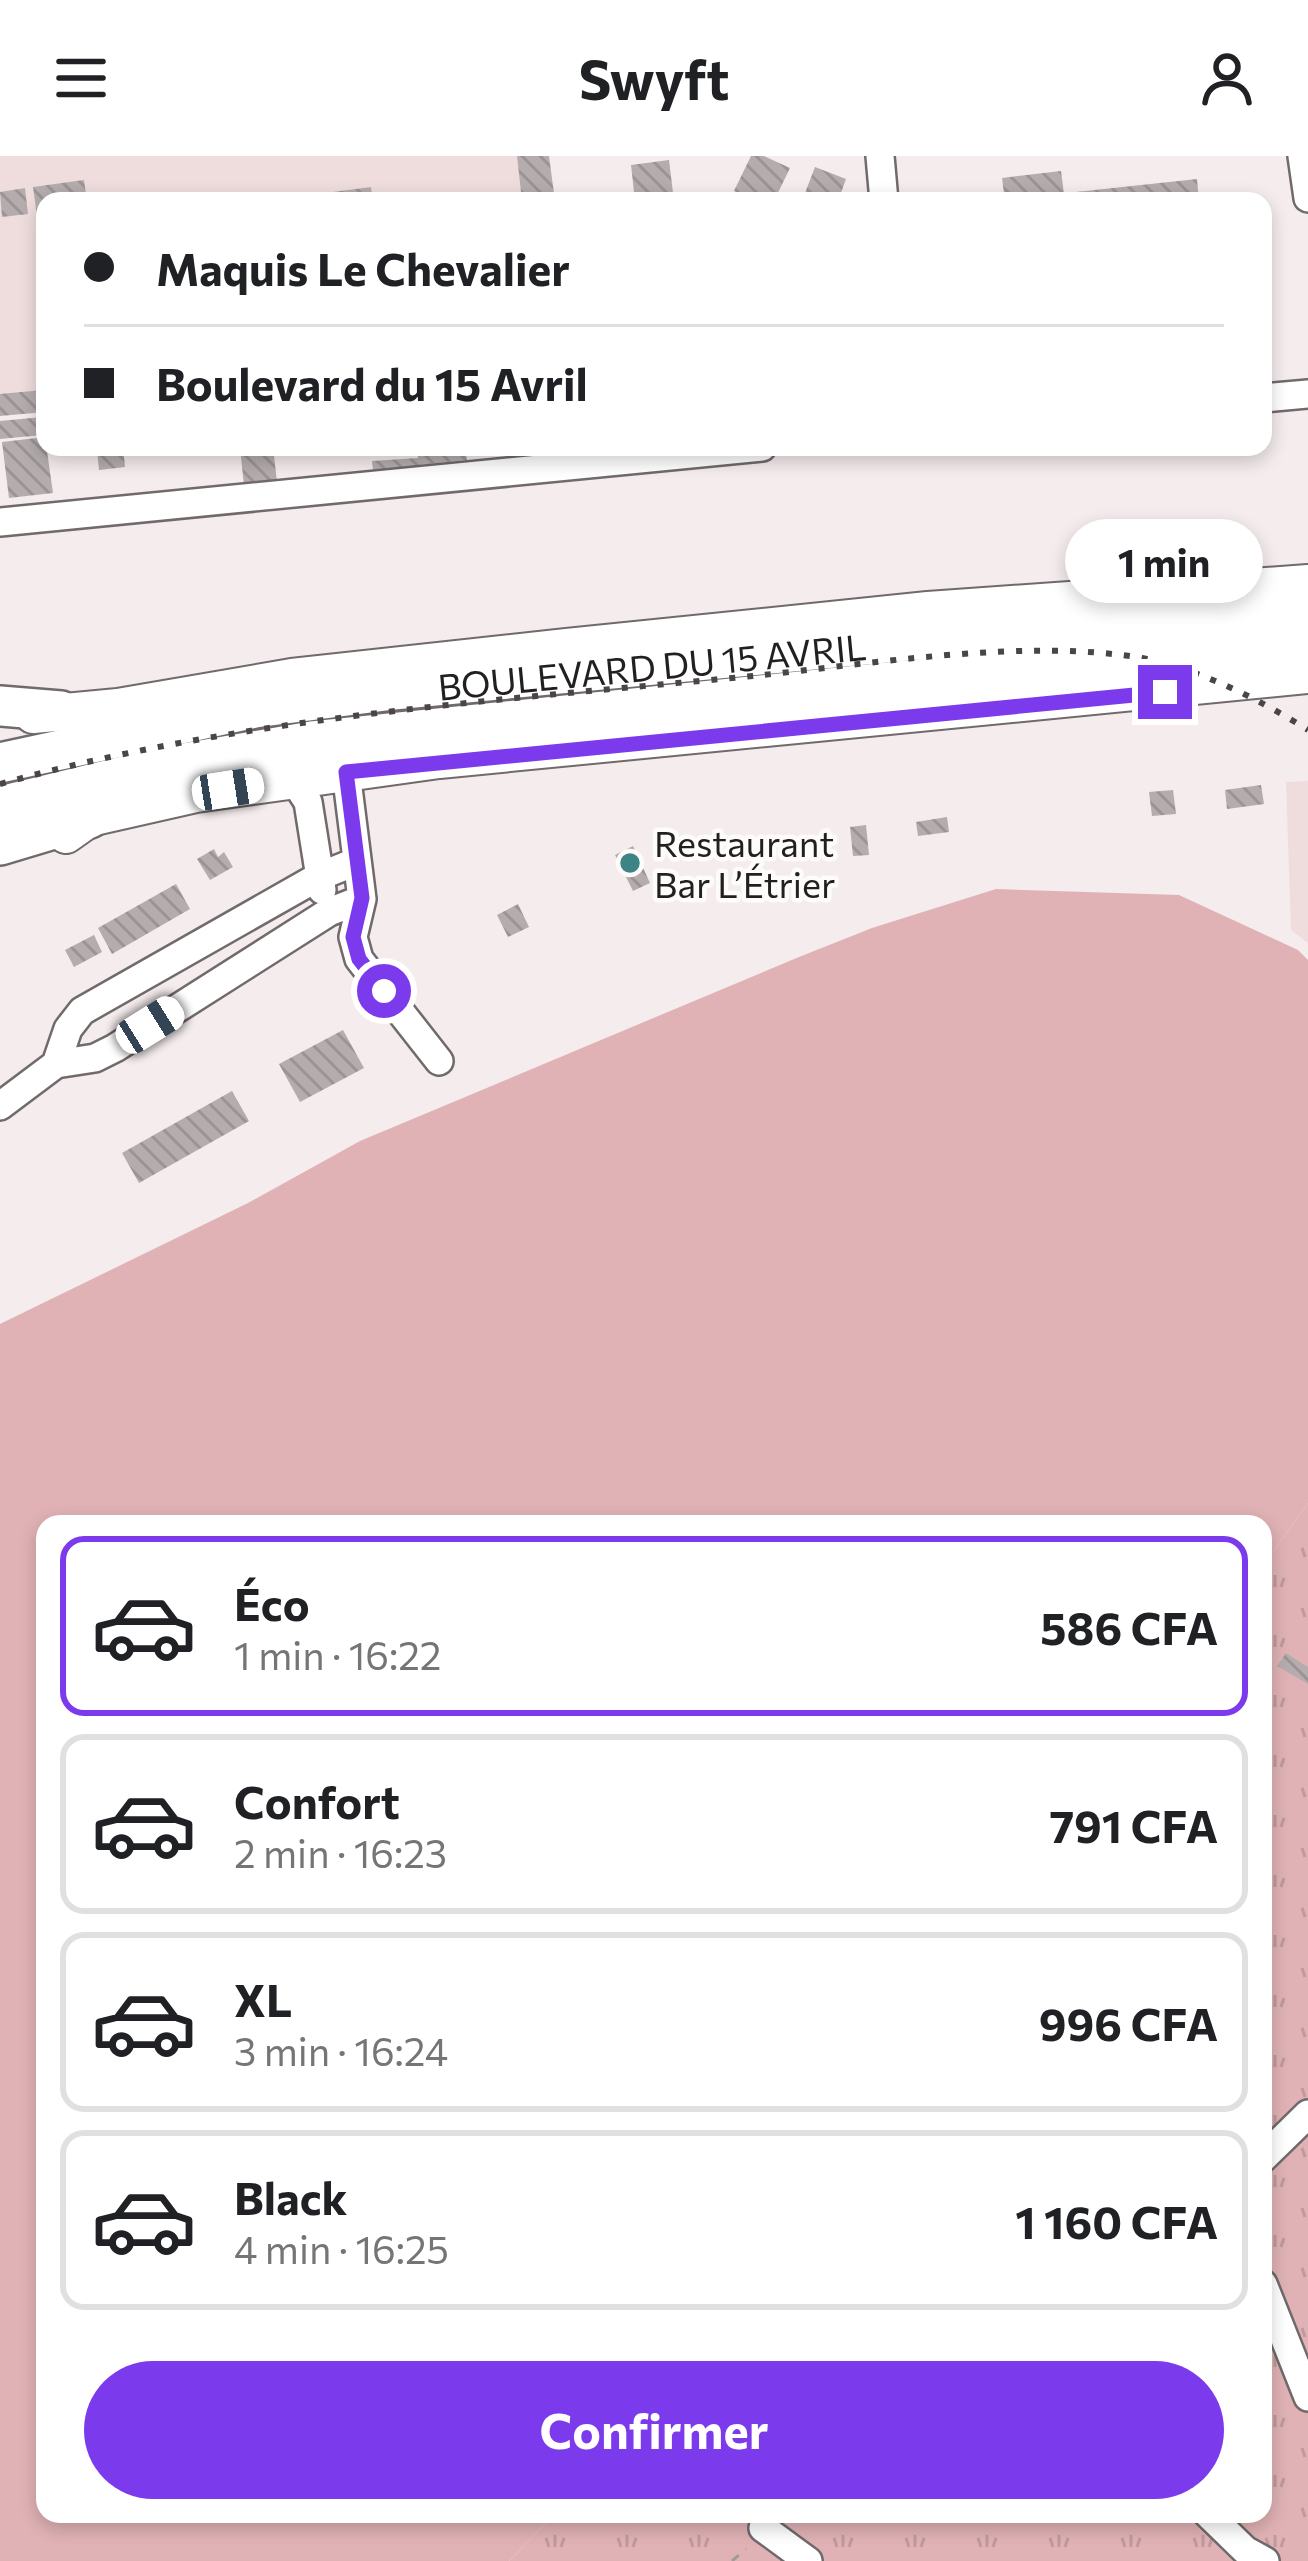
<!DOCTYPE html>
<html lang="fr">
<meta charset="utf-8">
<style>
:root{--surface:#fff;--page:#f6f6f6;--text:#202124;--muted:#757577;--line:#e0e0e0;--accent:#7c3aed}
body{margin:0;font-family:Commissioner,sans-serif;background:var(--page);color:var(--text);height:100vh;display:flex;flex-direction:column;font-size:45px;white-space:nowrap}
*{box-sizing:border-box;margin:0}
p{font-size:39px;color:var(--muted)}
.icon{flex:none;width:66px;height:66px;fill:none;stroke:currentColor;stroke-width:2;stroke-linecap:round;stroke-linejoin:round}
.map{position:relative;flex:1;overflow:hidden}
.side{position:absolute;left:36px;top:1359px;width:1236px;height:1008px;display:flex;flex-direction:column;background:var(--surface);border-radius:24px;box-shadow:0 6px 18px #0003}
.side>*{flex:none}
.top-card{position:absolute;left:36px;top:36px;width:1236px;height:264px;border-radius:24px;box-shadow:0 6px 18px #0003;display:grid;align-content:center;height:264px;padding:0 48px;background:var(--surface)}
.end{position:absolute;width:54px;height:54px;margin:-27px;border:15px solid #7c3aed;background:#fff;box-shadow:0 0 0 6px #fff}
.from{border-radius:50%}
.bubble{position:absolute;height:84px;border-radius:42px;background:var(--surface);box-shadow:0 6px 18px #0003;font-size:39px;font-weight:700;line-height:84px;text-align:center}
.car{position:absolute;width:36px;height:72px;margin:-36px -18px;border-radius:15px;box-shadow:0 0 9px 3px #0007;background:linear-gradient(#fff 24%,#345 0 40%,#fff 0 76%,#345 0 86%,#fff 0)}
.top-card b{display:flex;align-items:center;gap:42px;height:114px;font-size:45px}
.top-card b+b{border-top:3px solid var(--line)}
.top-card i{width:30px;height:30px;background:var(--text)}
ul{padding:21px 0 0;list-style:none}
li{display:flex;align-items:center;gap:36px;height:180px;margin:0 24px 18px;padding:0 24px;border:6px solid var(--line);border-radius:24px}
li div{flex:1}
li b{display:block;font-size:45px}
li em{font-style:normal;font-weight:700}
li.active{border-color:var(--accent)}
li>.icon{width:108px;height:108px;stroke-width:1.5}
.primary-button{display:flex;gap:24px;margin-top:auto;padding:24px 48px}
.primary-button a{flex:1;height:138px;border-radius:72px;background:var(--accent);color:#fff;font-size:48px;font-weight:700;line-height:138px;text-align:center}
header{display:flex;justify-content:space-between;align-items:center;height:156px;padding:0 48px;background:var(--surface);font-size:54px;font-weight:700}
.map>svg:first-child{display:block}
.built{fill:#efddde}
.green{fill:#e0b2b5}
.park{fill:url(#park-tufts)}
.building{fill:url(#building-back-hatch)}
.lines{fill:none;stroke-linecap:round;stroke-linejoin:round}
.minor-casing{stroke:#716a6b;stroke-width:32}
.major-casing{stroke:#716a6b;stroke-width:40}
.highway-casing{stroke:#716a6b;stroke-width:44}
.path{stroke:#a09a9a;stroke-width:3;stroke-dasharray:9 9;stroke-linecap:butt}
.minor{stroke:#fff;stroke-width:27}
.major{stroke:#fff;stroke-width:36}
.highway{stroke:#fff;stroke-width:39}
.rail{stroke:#4a4646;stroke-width:6;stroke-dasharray:6 12;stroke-linecap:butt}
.route{stroke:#7c3aed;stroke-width:15}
.poi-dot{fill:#3d8585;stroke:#fefbfb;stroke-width:4.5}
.labels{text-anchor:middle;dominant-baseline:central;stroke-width:9;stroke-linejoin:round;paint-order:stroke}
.street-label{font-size:36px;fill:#221f1f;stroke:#fefbfb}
.poi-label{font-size:36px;fill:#221f1f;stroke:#fefbfb;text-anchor:start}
</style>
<header><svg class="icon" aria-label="menu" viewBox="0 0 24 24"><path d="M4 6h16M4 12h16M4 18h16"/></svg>Swyft<svg class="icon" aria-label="person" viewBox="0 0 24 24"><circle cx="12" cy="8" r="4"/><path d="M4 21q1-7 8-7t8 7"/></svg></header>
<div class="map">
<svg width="1308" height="2405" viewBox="0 0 1308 2405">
<defs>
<pattern id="park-tufts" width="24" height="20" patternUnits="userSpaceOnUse" patternTransform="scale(3)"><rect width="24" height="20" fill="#e0b2b5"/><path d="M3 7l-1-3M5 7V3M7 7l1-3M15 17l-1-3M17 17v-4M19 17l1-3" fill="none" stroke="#c0999b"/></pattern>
<pattern id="building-back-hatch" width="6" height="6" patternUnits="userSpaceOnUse" patternTransform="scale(3)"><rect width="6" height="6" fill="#b5adad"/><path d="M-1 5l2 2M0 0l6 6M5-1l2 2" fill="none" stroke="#9b9494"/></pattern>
</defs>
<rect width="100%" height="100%" fill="#f5eced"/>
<path class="built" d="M0,0h521l6,45h-482v193l-45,6z
M1308,625v162l-17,-13 -5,-148z"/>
<path class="green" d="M996,733l183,6 119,55 10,10v543l-45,63v-42h-1218v990h510l-46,47h-509v-1237l248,-121 112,-62 439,-184 73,-29z"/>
<path class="park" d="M1308,1347v1058h-799l46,-47h708v-948z"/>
<path class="building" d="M517,0h32l6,45h-33z
M751,0h13l26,12 -16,33h-19l-21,-10z
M669,4l5,41h-39l-4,-36z
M815,11l31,12 -8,22h-36z
M1061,15l4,30h-60l-3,-23z
M1197,23l2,22h-122l-1,-9z
M84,24l3,21h-42v21l-7,1 -5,-36z
M371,31l2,14h-86v-3z
M25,32l3,26 -26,3 -2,-25z
M43,234l2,22 -45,4v-22z
M42,261l1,18 -43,4v-18z
M45,281l8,56 -44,5 -7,-56z
M104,291h19l2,20 -26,3 -2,-21z
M240,291h33l4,35 -33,4z
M417,291h48l2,13 -48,5 1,12 -46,4 -2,-20 46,-3z
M1261,629l3,19 -37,5 -2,-19z
M1173,634l3,24 -24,2 -3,-24z
M947,661l2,15 -31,4 -2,-14z
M866,669l3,30 -16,1 -3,-29z
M633,690l17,37 -17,8 -18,-36z
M214,693l4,8 6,-5 9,15 -23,13 -13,-21z
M176,728l14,25 -78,45 -14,-26z
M518,748l11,23 -21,10 -11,-22z
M94,779l8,17 -28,15 -9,-17z
M343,874l21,38 -64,34 -21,-38z
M232,935l17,30 -110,62 -17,-30z
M1286,1497l22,14v17l-31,-18z"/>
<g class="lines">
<defs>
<path id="minor" d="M880,0l4,45
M1302,0l6,42
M1263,242l45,-4
M0,366l762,-75
M346,616l16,127 -9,38 6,22 80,102
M293,623l15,23 14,88
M56,908l12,-35 14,-18 236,-134 37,-15
M0,950l56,-42 39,-6 20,-10 214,-136 33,-13
M1263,2002l45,-44
M1263,2128l45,113
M1208,2358l37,36 20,11
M763,2372l45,33"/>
<path id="major" d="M33,559l85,-8 174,-30 275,-30 361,-37 380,-27
M66,679l24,-17 106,-24 243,-34 869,-85"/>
<g id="highway">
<path d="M0,550l61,5"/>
<path id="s1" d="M0,607l255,-55 138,-18 755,-72 160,-8"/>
<path d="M0,650l161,-39 151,-26 996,-102"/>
<path d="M0,689l90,-27"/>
</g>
</defs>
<use href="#minor" class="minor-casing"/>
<use href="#major" class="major-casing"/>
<use href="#highway" class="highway-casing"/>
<path class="path" d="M732,2405l14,-12"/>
<use href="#minor" class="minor"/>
<use href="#major" class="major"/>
<use href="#highway" class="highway"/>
<path class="rail" d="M0,628c246,-68 500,-84 753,-108 119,-12 272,-38 389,-18 57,11 117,41 166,72"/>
</g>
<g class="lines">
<path class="route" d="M384,835l-25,-32 -6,-22 9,-39 -16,-126 819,-80"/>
</g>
<circle class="poi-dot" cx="630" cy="707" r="12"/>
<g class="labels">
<g class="street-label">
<text stroke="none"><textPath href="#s1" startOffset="660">BOULEVARD DU 15 AVRIL</textPath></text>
</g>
<g class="poi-label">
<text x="654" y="686">Restaurant<tspan x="654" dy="41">Bar L’Étrier</tspan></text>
</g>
</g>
</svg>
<i class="end from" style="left:384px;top:835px"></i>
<i class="end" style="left:1165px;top:536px"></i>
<div class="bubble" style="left:1065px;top:363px;width:198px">1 min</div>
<i class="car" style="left:228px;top:633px;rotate:81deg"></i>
<i class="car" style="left:150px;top:869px;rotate:58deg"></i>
<div class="top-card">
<b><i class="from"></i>Maquis Le Chevalier</b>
<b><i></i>Boulevard du 15 Avril</b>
</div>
<section class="side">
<ul>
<li class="active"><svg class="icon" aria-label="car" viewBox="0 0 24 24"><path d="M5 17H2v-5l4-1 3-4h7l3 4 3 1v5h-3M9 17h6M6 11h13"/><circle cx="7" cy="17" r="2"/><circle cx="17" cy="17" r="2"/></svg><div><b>Éco</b><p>1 min · 16:22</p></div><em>586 CFA</em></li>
<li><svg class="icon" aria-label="car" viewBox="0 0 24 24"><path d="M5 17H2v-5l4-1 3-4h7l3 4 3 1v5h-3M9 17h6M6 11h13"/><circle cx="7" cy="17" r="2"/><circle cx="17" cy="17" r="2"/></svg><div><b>Confort</b><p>2 min · 16:23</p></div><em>791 CFA</em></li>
<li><svg class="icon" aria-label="car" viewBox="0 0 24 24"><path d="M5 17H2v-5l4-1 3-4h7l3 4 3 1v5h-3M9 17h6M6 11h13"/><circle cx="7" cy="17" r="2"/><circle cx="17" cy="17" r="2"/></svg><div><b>XL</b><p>3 min · 16:24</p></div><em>996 CFA</em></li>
<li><svg class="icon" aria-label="car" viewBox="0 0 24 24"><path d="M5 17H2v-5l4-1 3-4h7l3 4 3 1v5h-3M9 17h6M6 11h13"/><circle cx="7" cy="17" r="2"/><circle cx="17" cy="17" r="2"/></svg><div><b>Black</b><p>4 min · 16:25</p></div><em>1 160 CFA</em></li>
</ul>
<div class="primary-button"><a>Confirmer</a></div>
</section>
</div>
